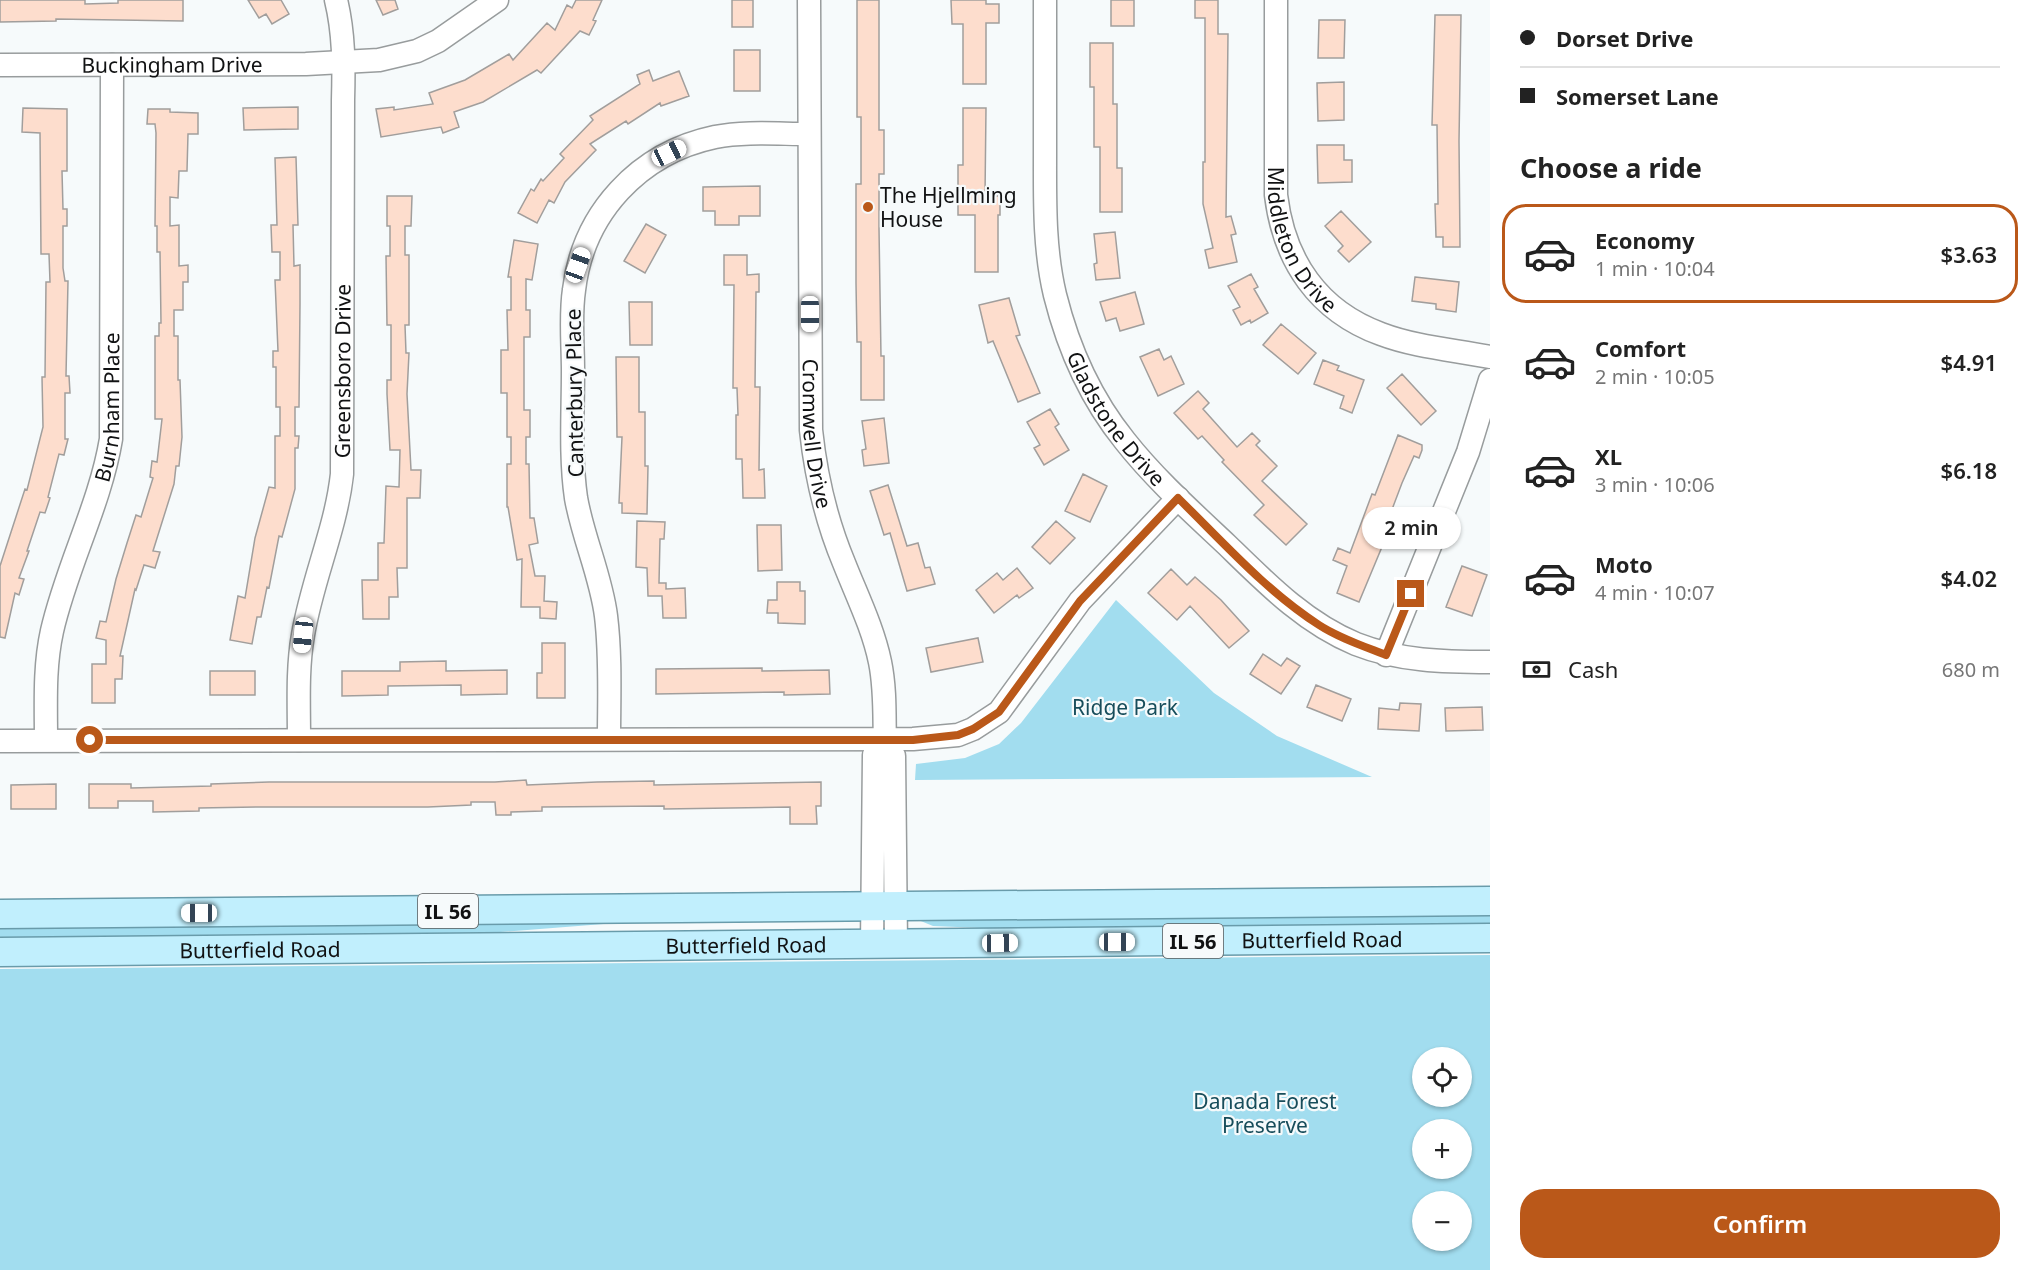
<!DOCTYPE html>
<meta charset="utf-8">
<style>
:root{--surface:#fff;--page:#f6f6f6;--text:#222;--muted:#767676;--line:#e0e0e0;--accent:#ba5819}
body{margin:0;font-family:"Noto Sans",sans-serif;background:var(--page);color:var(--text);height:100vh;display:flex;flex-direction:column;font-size:22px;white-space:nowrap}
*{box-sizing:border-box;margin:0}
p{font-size:20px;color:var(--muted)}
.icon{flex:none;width:33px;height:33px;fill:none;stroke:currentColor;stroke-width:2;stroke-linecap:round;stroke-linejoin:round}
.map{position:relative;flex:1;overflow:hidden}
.side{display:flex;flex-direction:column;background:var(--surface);width:540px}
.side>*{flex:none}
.guide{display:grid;align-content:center;height:132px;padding:0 30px;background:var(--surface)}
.controls{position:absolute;left:1412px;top:1047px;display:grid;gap:12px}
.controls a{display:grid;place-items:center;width:60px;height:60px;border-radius:50%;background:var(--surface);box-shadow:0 2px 4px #0004;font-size:30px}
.end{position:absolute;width:27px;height:27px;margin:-14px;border:8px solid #ba5819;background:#fff;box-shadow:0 0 0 3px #fff}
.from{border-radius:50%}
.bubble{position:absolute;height:42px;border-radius:21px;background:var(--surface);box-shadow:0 2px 4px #0004;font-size:20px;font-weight:600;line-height:42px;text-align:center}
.car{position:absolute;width:18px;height:36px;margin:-18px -9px;border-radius:8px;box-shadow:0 0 4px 2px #0007;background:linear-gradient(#fff 24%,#345 0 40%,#fff 0 76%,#345 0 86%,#fff 0)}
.guide b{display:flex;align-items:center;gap:21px;height:57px;font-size:22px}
.guide b+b{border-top:2px solid var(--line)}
.guide i{width:15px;height:15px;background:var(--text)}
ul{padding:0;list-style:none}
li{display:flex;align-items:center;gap:18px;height:99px;margin:0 12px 9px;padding:0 18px;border:3px solid transparent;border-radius:24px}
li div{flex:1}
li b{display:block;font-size:22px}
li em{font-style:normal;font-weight:600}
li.on{border-color:var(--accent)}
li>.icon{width:54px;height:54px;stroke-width:1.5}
h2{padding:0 30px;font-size:27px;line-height:72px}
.pay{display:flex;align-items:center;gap:15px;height:66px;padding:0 30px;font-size:22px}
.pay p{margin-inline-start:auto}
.action{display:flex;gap:12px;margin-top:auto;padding:12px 30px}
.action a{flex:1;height:69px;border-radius:24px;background:var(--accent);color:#fff;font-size:24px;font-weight:600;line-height:69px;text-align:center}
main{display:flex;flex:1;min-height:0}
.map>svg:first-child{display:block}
.green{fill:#a2ddef;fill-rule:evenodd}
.building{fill:#fdddcd;stroke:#a19e9c;stroke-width:1.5}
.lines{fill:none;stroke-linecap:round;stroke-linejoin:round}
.minor-casing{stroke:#989c9d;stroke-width:25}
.major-casing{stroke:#699baa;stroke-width:31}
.minor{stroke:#fff;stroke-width:22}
.major{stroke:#c1effd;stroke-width:28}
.route{stroke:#ba5819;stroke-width:8}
.poi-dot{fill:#ba5819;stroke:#f6fafb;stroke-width:2}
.labels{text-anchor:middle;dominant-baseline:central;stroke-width:4.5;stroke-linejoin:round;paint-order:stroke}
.shield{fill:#f6fafb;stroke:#565859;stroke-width:1.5}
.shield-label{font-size:20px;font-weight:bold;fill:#111213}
.street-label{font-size:21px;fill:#111213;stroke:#f6fafb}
.poi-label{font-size:21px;fill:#111213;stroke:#f6fafb;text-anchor:start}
.park-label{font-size:21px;fill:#174d5b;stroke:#f6fafb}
</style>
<main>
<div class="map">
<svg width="1490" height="1270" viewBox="0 0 1490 1270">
<rect width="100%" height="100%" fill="#f6fafb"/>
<path class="green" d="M1116,600l98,93 63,43 95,41 -457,3 1,-16 49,-6 34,-14 22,-21z
M1490,910v19l-406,3 -151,-6 -22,-9z
M629,922l-217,17 -412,3v-19z
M1490,955v315h-1490v-301zM1422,1058h39v38h-39zM1422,1130h39v38h-39zM1422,1202h39v38h-39z"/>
<path class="building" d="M0,0h85v4l33,-1v-3h65v21l-127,-2v2l-56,1z
M248,0h33l8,14 -17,10 -6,-10 -7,4z
M376,0h19l3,9 -15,6z
M576,0h26l-9,20 3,1 -7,14 -9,-4 -39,42 -4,-3 -54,32 -29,10 5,15 -16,6 -2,-6 -60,10 -5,-28 18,-2v3l39,-6 -4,-11 36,-13 44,-26 4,6 34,-37 8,7 12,-25 5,3z
M732,0h21v27h-21z
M857,0h22v130h5v44h-5v55l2,127h3v44h-23v-58h-4l-1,-59v-99h5v-67h-4z
M951,0h35v4h13v19h-13v61h-23v-60h-11z
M1111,0h23v26h-23z
M1195,0h23v34h10l-2,183 5,-1 5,18 -5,1 6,27 -28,6 -4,-18 8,-2 -10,-44v-42h2v-144h-10z
M1435,15h26l-2,126 1,106h-17v-10h-7l-1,-33h3l-1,-79h-5z
M1319,20h26l-1,38h-26z
M1090,43h23v61h4v64h5v44h-22v-65h-6v-60h-4z
M734,50h26v41h-26z
M649,70l4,11 26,-10 10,25 -28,10 -1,-3 -32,21 -2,-3 -36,23 6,6 -31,32 -11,21 -5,-3 -12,23 -19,-10 13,-24 3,2 7,-12 2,2 21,-23 -4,-4 33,-34 -3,-4 50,-32 -3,-9z
M1344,82v38l-26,1 -1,-38z
M298,107v22l-54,1 -1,-22z
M23,108l44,1v62h-5l1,38h4v17h-4v42l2,13h3l-2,95h3l1,17h-5v46h3l-4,16 -5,-1 -11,43 2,1 -5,15 -5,-1 -13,39h2l-10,27 5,1 -5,16 -4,-2 -10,45 -5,-1v-71l25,-77 2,1 16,-63 -1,-50h3l1,-95h4l-1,-28h-8l-1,-121 -18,-1z
M963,108h23l-1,88h15v19h-2v57h-23v-57h-17v-50h5z
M148,109h22v3l28,1v21h-10l-1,37h-8l-1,27 -8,-1v29l9,-1v41l9,-1v17h-5v28h-9v26h4v44h2l2,57 -3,29h-3l-2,18 -21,67 7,1 -5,16 -11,-3 -8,25 -1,-1 -15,67h3l-1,23h-7v24h-23v-39h14v-24l-10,-2 4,-17 6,1 10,-43 11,-36 9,-28 5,2 12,-39 -3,-1 2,-16 5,1 5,-43h-7v-83h4v-13h2l-1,-71h-3v-26h-2l1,-93 -1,-9h-8z
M1317,145h27v15h8v22l-34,1z
M296,157l2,68h-5l1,41 6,-1v39l-1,103h-4v29h4l-1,12h-3v41l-13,48 -3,-1 -10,52 -2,-1 -6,30h-4l-5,27 -22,-4 8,-44 7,2 10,-60 14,-51 6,1v-52h5v-29h-4v-40h-3v-16h5l-3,-71h5v-28h-8l-1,-27h6l-2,-67z
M760,186v30h-21v9h-24v-14h-12v-24z
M387,196h25l-1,30h-6v29h4v70h-4l1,28h3l-2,41 4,76h10l-1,28h-13v70h-10l1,29h-9v22h-26l-1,-39h16v-37h6l2,-57 13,1 1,-37h-10l-3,-56v-14h4v-55h-4l-1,-69h4v-30h-3z
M1341,211l30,31 -22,20 -11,-11 5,-5 -18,-20z
M646,224l20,11 -21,38 -21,-12z
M1115,232l5,46 -24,2 -2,-16 3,-1 -3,-29z
M514,240l24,4 -6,36 -6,-1v31h4v27h-6v73h6v27h-4v27h3l1,54h4l4,25 -9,2 6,31h10l-1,25 13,1 -1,17 -16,-1v-11h-19l1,-48 -5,1 -9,-53h-1v-43h4v-27h-4v-44h-6v-43h7l-1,-40h4v-33h-3z
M724,255h23v20l12,-1v18h-3l-1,95h5l-1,83 5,-1 1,29h-22l-1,-39h-6v-44h2l-1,-27h-4l1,-103h-10z
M1251,274l7,13 -4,2 14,24 -17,10 -1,-3 -9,5 -8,-15 7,-3 -12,-21z
M1415,277l44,5 -3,30 -20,-3v-5l-24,-3z
M1135,292l9,32 -24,7 -4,-13 -10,3 -6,-19z
M1009,298l11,37 -4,1 24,57 -22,9 -25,-61 -5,2 -9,-38z
M629,302h23v43h-22z
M1281,324l35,29 -18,21 -35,-29z
M1159,349l5,11 7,-4 13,28 -26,12 -18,-39z
M616,357h23v55h6v54h3l-1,48 -25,-1v-10h-3l3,-66h-5z
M1323,360l16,6 -2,4 27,10 -12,33 -12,-5 4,-12 -30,-12z
M1402,374l34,37 -15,14 -34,-37z
M1198,391l11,12 -6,6 34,38 15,-14 8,8 -4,4 21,21 -15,15 45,43 -21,21 -32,-30 10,-10 -42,-43 2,-2 -22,-24 -4,3 -24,-26z
M1050,409l9,15 -4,3 14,23 -25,15 -10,-17 6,-3 -13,-23z
M884,418l5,45 -25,3 -2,-16 4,-1 -4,-28z
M1398,435l24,10v5l-3,8 -5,-2 -12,27 -17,45 4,2 -30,72 -22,-9 10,-27 -14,-6 5,-12 12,5 22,-59 3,1z
M1083,474l24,12 -17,36 -25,-11z
M888,485l19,61 11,-3 7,25 5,-1 5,17 -28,7 -17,-58 -6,2 -14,-44z
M637,521l28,1 -1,17h-4l-1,44h7v6l19,-1 1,30h-23l-1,-22h-14l-1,-28 -11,-1z
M1056,521l19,17 -25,26 -18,-17z
M757,525h24l1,45 -24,1z
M1462,566l25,9 -15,41 -26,-9z
M1017,568l16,20 -14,10 -2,-3 -23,18 -18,-23 21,-17 6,7z
M1171,569l16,16 8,-8 26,23 28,31 -20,17 -39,-42 -13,14 -29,-27z
M777,582h23v9h5v33l-27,-1v-10h-11l1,-13h9z
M978,638l5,24 -52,10 -5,-24z
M542,643h23v55h-28v-25h5z
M1263,654l18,12 6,-8 13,8 -19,28 -31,-20z
M446,661v10l61,-1v24l-46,1v-10l-73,1v9l-46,1v-25h58v-9z
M762,668v3l67,-1 1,24 -46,1v-3l-128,2v-25z
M210,671h45v24h-45z
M1316,685l35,14 -9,22 -35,-14z
M1400,703l21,1 -2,27 -41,-2 1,-21 20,2z
M1482,707l1,23 -37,1 -1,-23z
M526,780l1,5 70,-3 57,-1v4l167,-3v24h-5l1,18h-27v-17l-126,2v-3l-122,1v4l-31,1v3h-15l-1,-13h-24v3l-43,2h-171l-58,1v3l-46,1v-11h-35v7h-29v-24h42v4l80,-2v-2l58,-2h226z
M56,784v25h-45v-24z"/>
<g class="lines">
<defs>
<g id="minor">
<path id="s1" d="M809,0l2,430c5,47 15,90 33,133 13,33 29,65 36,99 6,29 4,58 5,87l9,7 2,188"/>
<path id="s2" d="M1045,0c0,52 0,103 0,155 0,47 -1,94 10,140 13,52 36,104 70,146 30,38 67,71 102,104 39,38 78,78 129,99 43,17 88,18 134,18"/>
<path id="s3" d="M1276,0v195c8,66 42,116 105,139 34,13 74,16 109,23"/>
<path id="s4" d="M0,65l306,-1 73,-4 38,-9 21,-10 59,-41"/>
<path d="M1386,655l82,-203 22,-72"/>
<path d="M609,738c0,-40 2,-81 -3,-122 -5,-40 -23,-78 -30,-118 -6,-42 -3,-85 -3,-127 0,-27 -3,-55 1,-81 9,-77 65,-137 141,-153 30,-6 63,-3 94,-3"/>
<path id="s5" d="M46,740c0,-36 -2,-73 6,-109 15,-66 48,-126 59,-192l1,-374"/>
<path id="s6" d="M299,740c0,-35 -2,-71 4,-105 9,-55 33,-106 39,-161l1,-374c1,-34 1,-67 -7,-100"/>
<path d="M0,741l913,-2 45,-4 15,-6 26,-17 81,-111 98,-103"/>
<path d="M872,944l2,-189 11,-6"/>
</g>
<g id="major">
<path d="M0,914l1490,-13"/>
<path id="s7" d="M0,952l1490,-14"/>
</g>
</defs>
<use href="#minor" class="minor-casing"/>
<use href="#major" class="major-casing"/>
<use href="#minor" class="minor"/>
<use href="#major" class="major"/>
</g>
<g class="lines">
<path class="route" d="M90,740h823l45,-5 15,-6 26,-17 81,-111 98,-103c44,43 88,93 141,127 20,13 44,21 67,30l25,-61"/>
</g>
<circle class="poi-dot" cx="868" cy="207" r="6"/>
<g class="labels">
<g class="shield">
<rect x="418" y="894" width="60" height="34" rx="4.5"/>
<rect x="1163" y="924" width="60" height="34" rx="4.5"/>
</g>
<g class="shield-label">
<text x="448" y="911">IL 56</text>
<text x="1193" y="941">IL 56</text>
</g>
<g class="street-label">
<text stroke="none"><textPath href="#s4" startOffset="172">Buckingham Drive</textPath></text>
<text stroke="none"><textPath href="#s3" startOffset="246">Middleton Drive</textPath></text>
<text stroke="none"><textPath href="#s6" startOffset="374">Greensboro Drive</textPath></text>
<text transform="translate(574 393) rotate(-91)">Canterbury Place</text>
<text stroke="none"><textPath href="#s5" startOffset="342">Burnham Place</textPath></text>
<text stroke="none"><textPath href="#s2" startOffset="435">Gladstone Drive</textPath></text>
<text stroke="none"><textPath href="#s1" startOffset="434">Cromwell Drive</textPath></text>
<text stroke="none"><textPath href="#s7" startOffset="1322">Butterfield Road</textPath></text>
<text stroke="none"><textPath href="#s7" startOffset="746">Butterfield Road</textPath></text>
<text stroke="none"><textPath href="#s7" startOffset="260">Butterfield Road</textPath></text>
</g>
<g class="poi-label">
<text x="880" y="195">The Hjellming<tspan x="880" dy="24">House</tspan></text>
</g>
<g class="park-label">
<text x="1125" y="707">Ridge Park</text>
<text x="1265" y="1101">Danada Forest<tspan x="1265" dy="24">Preserve</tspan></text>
</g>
</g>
</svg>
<div class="controls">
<a><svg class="icon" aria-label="locate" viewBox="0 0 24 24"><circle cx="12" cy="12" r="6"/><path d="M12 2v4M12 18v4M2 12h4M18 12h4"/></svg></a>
<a>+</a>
<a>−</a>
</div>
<i class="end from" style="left:90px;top:740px"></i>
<i class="end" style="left:1411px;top:594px"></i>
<div class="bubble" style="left:1362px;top:507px;width:99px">2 min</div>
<i class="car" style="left:669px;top:153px;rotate:65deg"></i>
<i class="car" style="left:578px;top:265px;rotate:20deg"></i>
<i class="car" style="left:810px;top:314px;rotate:180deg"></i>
<i class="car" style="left:303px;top:635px;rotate:186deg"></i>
<i class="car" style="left:199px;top:913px;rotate:270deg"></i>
<i class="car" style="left:1117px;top:942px;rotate:90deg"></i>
<i class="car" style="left:1000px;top:943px;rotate:89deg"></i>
</div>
<section class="side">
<div class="guide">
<b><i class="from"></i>Dorset Drive</b>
<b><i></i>Somerset Lane</b>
</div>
<h2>Choose a ride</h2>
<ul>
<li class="on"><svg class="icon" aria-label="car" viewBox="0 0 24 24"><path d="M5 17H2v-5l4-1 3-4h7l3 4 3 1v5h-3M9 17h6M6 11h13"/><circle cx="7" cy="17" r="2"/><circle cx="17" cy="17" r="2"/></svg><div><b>Economy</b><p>1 min · 10:04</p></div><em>$3.63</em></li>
<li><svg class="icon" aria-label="car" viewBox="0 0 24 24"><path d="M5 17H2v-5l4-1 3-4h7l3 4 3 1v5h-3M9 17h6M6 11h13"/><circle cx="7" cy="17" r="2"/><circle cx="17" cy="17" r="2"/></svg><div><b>Comfort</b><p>2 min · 10:05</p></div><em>$4.91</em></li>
<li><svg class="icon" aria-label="car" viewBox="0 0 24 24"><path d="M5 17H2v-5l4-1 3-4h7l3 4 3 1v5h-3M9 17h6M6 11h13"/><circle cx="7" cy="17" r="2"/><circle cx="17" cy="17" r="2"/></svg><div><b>XL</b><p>3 min · 10:06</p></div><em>$6.18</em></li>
<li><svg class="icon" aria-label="car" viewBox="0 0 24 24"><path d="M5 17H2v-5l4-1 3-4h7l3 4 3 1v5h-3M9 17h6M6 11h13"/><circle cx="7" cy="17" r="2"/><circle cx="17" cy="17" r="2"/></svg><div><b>Moto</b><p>4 min · 10:07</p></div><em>$4.02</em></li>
</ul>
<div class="pay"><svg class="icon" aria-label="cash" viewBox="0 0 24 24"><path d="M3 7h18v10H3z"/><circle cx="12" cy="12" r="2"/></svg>Cash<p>680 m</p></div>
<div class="action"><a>Confirm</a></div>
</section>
</main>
